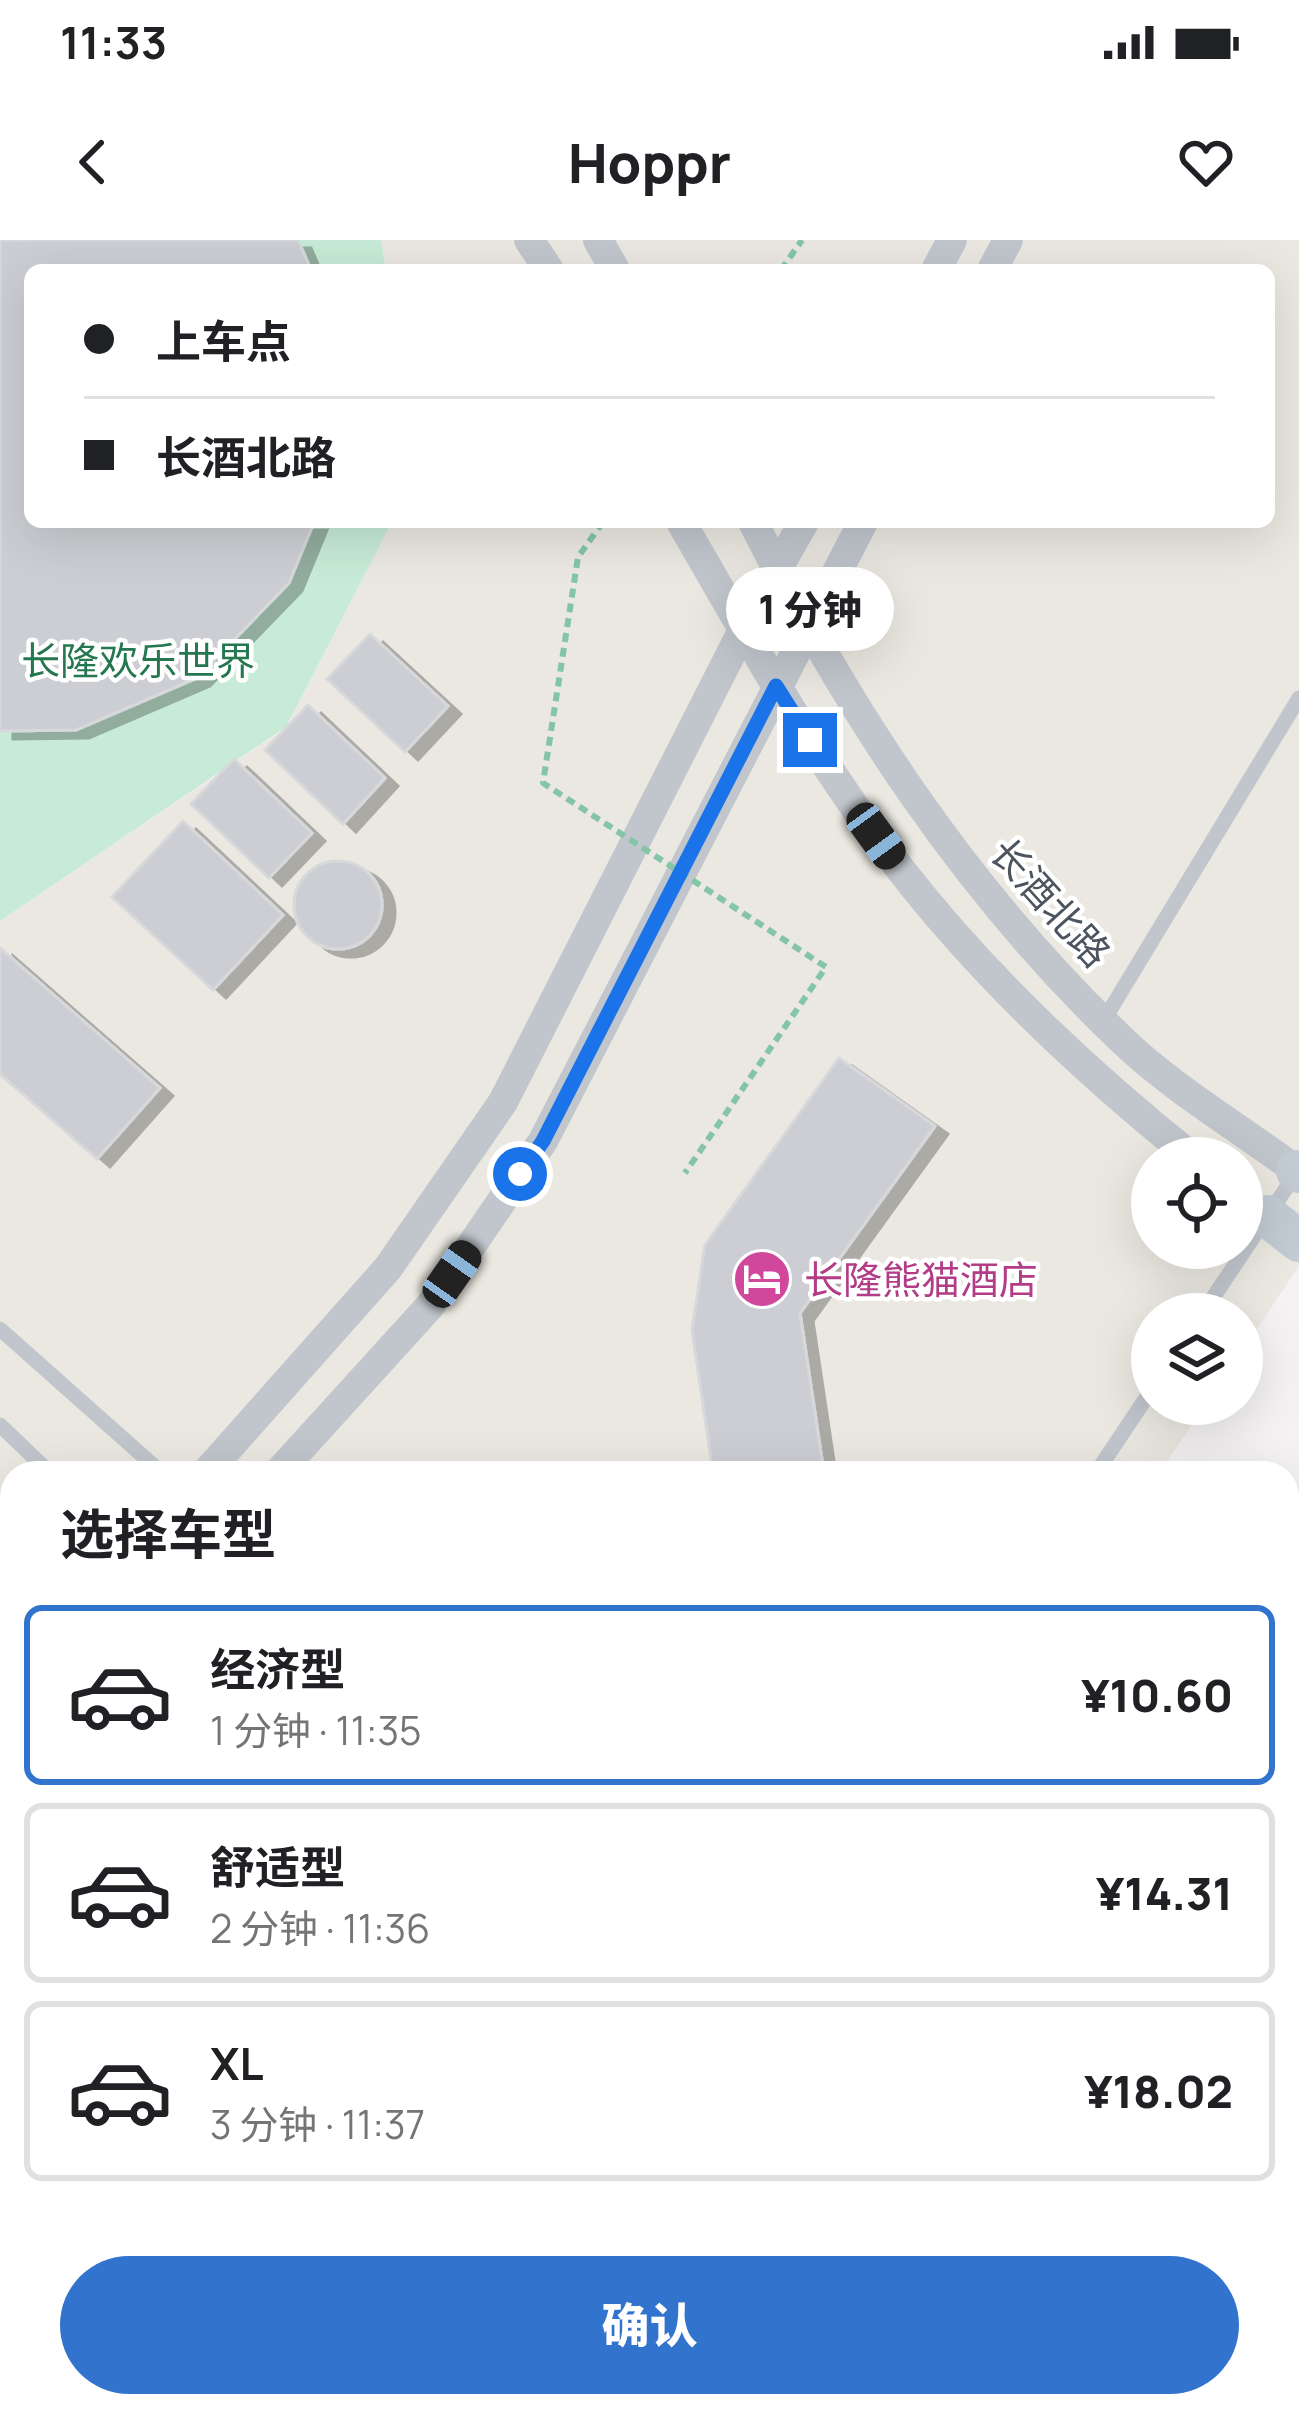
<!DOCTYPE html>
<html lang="zh">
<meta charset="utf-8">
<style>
:root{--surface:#fff;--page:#f2f2f2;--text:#202124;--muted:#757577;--line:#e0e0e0;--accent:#3273ce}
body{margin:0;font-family:Manrope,"Noto Sans SC",sans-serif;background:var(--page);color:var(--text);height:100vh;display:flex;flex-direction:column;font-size:45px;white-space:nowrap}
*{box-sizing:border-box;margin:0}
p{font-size:39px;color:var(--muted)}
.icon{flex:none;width:66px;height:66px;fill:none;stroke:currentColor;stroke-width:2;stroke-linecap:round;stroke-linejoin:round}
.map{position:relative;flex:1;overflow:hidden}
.drawer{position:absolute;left:0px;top:1221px;width:1299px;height:957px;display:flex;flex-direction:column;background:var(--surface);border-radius:36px 36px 0 0;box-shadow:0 12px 48px #0002}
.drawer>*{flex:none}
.banner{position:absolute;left:24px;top:24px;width:1251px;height:264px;border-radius:18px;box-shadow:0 12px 48px #0002;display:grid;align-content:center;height:264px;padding:0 60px;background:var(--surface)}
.fabs{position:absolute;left:1131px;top:897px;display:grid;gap:24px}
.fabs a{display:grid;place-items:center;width:132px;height:132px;border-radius:50%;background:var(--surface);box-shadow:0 12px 48px #0002;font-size:60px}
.end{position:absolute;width:54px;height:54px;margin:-27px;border:15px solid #1a73e8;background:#fff;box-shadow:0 0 0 6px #fff}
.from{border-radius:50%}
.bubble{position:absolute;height:84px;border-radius:42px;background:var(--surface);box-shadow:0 12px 48px #0002;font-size:39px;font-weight:800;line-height:84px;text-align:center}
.car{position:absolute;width:36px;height:72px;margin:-36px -18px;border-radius:15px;box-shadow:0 0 9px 3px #0007;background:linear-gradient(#222 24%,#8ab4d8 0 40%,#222 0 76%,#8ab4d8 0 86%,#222 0)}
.banner b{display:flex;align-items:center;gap:42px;height:114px;font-size:45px}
.banner b+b{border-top:3px solid var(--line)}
.banner i{width:30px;height:30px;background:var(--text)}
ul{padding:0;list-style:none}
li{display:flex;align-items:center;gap:36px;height:180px;margin:0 24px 18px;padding:0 36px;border:6px solid var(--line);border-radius:18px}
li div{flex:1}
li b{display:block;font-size:45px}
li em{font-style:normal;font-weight:800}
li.active{border-color:var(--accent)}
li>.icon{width:108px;height:108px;stroke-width:1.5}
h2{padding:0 60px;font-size:54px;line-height:144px}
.primary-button{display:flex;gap:24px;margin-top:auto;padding:24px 60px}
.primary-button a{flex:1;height:138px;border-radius:72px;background:var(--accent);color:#fff;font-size:48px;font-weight:800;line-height:138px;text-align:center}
.status{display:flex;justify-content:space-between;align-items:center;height:84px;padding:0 60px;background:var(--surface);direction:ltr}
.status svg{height:33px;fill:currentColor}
header{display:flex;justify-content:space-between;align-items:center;height:156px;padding:0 60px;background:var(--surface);font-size:54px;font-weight:800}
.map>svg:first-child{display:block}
.commercial{fill:#eae8e0;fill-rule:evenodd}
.green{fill:#c7ebd6}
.building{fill:#cdced3;stroke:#d7d8dc;stroke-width:3;filter:url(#shadow)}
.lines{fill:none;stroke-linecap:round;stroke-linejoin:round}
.path{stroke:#83c5a6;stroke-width:6;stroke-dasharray:9 6;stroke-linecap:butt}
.lane{stroke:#c0c6cc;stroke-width:15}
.street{stroke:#c0c6cc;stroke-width:30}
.secondary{stroke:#c2cad3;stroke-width:42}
.path-bridge{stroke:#83c5a6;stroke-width:6;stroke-dasharray:9 6;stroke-linecap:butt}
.route{stroke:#1a73e8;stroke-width:15}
.labels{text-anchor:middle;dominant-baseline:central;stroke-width:9;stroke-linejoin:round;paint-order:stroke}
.park-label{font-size:39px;fill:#24774f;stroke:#fff}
.street-label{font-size:39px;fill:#4c555d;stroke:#fff}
.hotel-label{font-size:39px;fill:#b23c85;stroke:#fff;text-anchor:start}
</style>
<div class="status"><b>11:33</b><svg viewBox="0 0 49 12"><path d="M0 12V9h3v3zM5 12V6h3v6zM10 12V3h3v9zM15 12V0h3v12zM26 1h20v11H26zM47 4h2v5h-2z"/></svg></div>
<header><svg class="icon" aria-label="back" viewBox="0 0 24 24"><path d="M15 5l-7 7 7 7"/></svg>Hoppr<svg class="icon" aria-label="heart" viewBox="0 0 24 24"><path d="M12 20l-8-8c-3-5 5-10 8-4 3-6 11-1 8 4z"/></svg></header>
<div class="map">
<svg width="1299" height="2176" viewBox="0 0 1299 2176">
<defs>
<filter id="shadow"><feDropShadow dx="13" dy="8" stdDeviation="0" flood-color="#0004"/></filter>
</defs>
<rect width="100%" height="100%" fill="#f4f2f2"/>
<path class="commercial" d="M381,0h918v1026l-57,85v-37h-90v90h54l-47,69h-1147v933h887l16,10h-915v-1495l286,-193 106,-206h877v-252h-883zM1152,918h90v90h-90z"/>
<path class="green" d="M0,0h381l5,30h-356v252h362l-106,205 -286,194z"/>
<path class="building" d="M0,0h298l13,30h-281v252h284l-25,61 -92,95 -121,52 -76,1z
M370,394l78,72 -43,46 -78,-73z
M308,465l77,73 -42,46 -78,-74z
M234,519l78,74 -43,45 -78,-74z
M183,581l100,94 -70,75 -101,-93z
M294 665a44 44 0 1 1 88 0a44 44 0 1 1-88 0Z
M0,708l160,140 -63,71 -97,-85z
M839,818l96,68 -135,187 24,160h-111l-21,-143 13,-85z
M378,2166h118l-6,10h-118z"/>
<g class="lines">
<path class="path" d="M781,30l21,-30"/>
<path class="lane" d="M1104,780l195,-322
M1202,1074l95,-142
M0,1089l162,144
M0,1185l50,48
M1096,1233l56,-84"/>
<path class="street" d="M529,0l20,30
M598,0l17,30
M936,30l16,-30
M992,30l16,-30
M681,282c69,119 135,239 220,348 84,108 186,203 292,288
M753,282c96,191 213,369 369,518 51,49 118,88 175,131
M206,1233l182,-205 115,-166 240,-472 61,-108
M278,1233l151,-166 114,-166 320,-619
M0,1403l12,-9
M0,1481l12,-10"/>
<path class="secondary" d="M1297,931l2,1
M1267,976l32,25"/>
<path class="path-bridge" d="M603,282l-25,35 -35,226 283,184 -141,206"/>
</g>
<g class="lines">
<path class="route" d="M520,934l23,-33 233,-455 34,54"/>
</g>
<defs>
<symbol id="hotel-disc" viewBox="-11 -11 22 22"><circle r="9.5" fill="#d1479c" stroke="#fff"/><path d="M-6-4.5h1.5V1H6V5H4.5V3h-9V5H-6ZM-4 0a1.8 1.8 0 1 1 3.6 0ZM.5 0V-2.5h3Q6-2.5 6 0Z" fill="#fff"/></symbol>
</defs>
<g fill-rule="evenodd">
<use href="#hotel-disc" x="729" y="1006" width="66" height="66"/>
</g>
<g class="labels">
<g class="park-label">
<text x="138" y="420">长隆欢乐世界</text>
</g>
<g class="street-label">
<text transform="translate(1051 662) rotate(48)">长酒北路</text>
</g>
<g class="hotel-label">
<text x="804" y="1039">长隆熊猫酒店</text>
</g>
</g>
</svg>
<div class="fabs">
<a><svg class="icon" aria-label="locate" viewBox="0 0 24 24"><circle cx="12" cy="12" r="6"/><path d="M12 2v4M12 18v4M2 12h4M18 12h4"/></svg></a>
<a><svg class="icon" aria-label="layers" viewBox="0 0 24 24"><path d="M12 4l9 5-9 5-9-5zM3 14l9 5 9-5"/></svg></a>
</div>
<i class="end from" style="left:520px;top:934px"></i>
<i class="end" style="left:810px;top:500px"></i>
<div class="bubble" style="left:726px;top:327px;width:168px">1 分钟</div>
<i class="car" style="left:876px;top:596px;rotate:144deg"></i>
<i class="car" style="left:452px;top:1034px;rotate:35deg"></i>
<div class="banner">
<b><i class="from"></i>上车点</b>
<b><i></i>长酒北路</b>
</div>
<section class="drawer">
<h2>选择车型</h2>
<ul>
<li class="active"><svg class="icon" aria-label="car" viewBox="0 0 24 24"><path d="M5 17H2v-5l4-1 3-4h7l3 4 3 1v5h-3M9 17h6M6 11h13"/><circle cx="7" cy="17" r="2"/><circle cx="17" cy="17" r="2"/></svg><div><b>经济型</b><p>1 分钟 · 11:35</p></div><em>¥10.60</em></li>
<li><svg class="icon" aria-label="car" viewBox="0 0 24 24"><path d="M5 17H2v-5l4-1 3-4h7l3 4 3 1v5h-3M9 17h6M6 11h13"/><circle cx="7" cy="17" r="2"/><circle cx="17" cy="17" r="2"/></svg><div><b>舒适型</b><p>2 分钟 · 11:36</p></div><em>¥14.31</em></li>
<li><svg class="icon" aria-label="car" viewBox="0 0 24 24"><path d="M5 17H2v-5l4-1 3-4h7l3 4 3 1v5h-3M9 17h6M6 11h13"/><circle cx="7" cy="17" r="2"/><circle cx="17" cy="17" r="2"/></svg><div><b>XL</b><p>3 分钟 · 11:37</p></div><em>¥18.02</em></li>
</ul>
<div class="primary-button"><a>确认</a></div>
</section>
</div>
